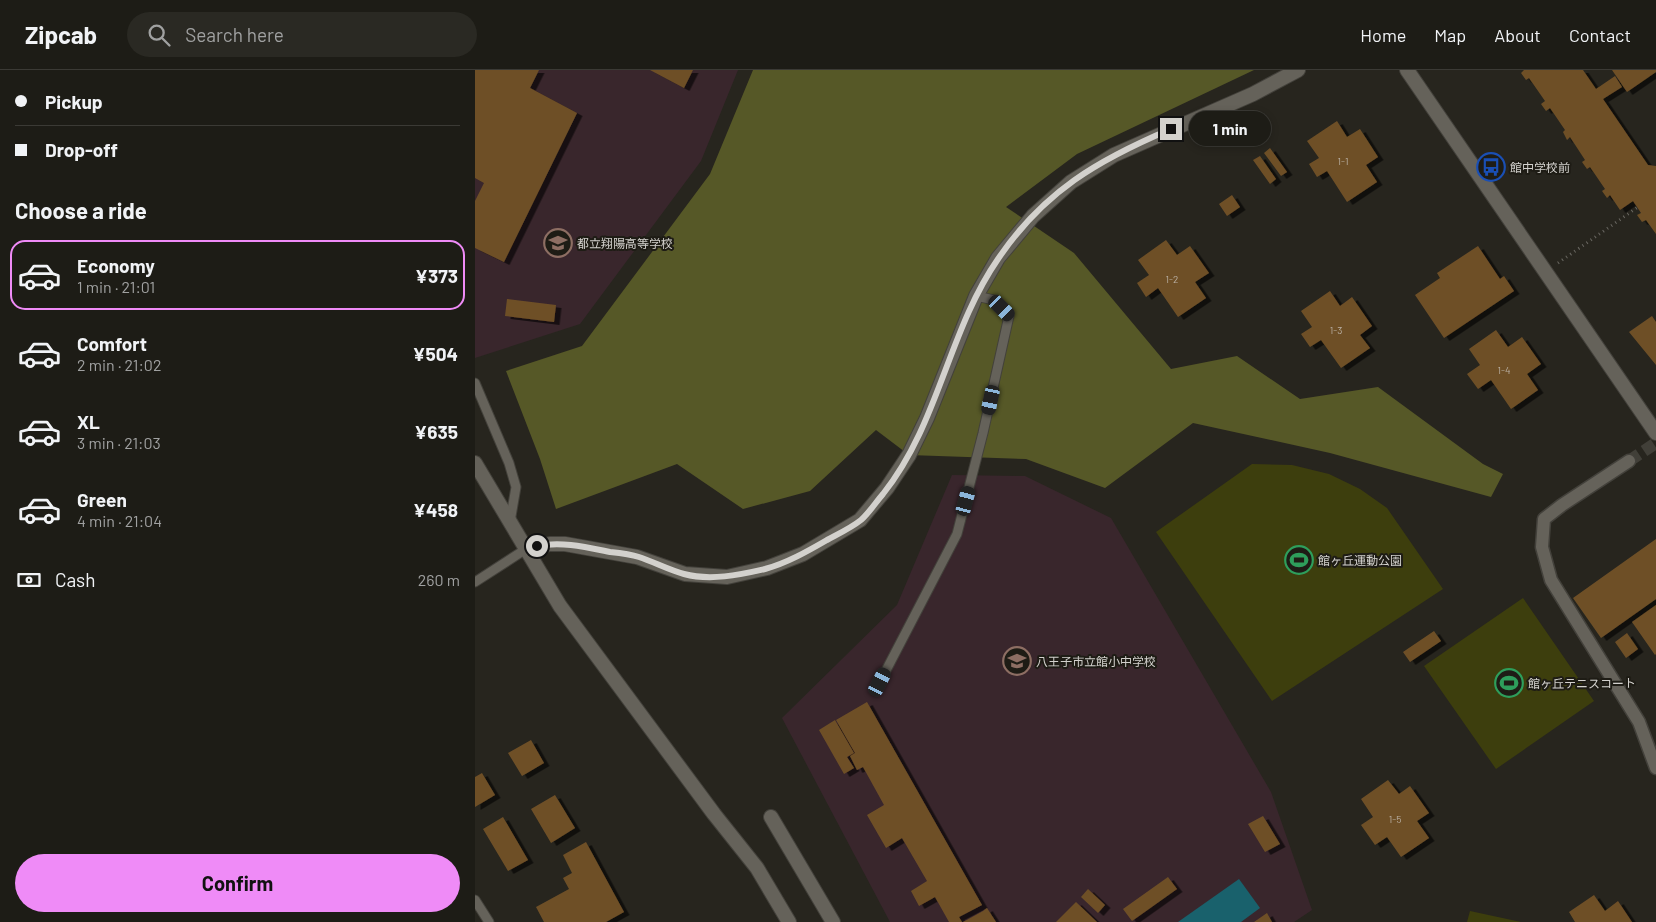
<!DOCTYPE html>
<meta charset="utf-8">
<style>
:root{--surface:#1d1c16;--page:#2a2923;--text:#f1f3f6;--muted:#a0a1a1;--line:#3b3a35;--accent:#ef8bf7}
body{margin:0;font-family:Barlow,"Noto Sans JP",sans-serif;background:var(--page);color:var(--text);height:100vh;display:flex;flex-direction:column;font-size:19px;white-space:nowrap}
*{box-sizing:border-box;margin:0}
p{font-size:16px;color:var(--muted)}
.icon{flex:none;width:28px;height:28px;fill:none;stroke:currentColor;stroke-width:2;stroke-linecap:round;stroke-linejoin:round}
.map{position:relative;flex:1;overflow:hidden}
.panel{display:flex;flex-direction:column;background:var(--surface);width:475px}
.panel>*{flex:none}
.guide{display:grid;align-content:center;height:110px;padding:0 15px;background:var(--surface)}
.end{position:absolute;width:22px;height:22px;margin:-11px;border:6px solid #d3d1cd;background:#111;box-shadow:0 0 0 2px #111}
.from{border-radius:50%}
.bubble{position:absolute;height:35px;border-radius:18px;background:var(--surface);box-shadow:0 2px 8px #0003,0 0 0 1px var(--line);font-size:16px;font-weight:700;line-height:35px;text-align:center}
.car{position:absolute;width:15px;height:30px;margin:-15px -8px;border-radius:6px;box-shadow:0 0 4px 1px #0007;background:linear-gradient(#222 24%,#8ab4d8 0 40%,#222 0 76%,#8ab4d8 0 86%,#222 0)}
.guide b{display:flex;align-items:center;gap:18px;height:48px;font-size:19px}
.guide b+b{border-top:1px solid var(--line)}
.guide i{width:12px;height:12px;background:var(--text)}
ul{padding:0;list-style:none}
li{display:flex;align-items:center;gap:15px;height:70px;margin:0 10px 8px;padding:0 5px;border:2px solid transparent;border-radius:15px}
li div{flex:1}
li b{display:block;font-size:19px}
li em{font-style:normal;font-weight:700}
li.active{border-color:var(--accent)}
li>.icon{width:45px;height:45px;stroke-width:1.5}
h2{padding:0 15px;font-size:22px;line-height:60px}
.pay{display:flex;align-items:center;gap:12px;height:55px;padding:0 15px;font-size:19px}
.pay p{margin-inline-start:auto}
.action{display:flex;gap:10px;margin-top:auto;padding:10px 15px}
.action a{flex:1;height:58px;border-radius:30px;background:var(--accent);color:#111;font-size:20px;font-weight:700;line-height:58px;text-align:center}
header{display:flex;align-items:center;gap:30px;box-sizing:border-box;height:70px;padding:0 25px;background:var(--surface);border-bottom:1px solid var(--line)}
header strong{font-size:24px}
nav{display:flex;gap:28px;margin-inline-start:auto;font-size:18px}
.search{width:350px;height:45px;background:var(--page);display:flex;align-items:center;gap:12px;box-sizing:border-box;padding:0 18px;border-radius:28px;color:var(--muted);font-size:19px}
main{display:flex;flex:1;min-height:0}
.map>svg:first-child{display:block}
.education{fill:#39262c}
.green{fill:#3d3e0d}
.forest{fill:#565827}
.water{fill:#19616c}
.building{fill:#6e4f27;filter:url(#shadow)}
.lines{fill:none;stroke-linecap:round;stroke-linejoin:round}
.pedestrian-tunnel{stroke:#413f38;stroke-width:12;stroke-dasharray:12 6;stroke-linecap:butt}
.service-casing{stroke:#43413b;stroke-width:11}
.pedestrian-casing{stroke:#43413b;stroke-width:15}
.tertiary-casing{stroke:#43413b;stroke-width:16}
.path{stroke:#6a6862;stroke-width:3;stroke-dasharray:1 4;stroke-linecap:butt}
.service{stroke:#65625a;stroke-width:9}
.pedestrian{stroke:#65625a;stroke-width:12}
.tertiary{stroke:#65625a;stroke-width:14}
.route{stroke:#d3d1cd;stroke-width:6}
.labels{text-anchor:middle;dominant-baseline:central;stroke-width:4;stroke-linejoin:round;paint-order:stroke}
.number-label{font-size:10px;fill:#bab0a4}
.poi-label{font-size:12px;fill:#d3d1cd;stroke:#1e1c15;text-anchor:start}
</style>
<header>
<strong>Zipcab</strong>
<div class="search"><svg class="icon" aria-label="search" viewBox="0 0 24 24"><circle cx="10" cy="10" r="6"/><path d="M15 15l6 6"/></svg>Search here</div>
<nav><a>Home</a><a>Map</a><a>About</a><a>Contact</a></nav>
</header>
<main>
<section class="panel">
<div class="guide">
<b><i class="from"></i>Pickup</b>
<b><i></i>Drop-off</b>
</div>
<h2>Choose a ride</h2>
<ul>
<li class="active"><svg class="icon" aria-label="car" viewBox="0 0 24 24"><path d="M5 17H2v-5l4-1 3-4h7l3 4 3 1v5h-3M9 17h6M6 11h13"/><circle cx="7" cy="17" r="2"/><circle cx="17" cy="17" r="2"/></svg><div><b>Economy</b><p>1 min · 21:01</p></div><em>¥373</em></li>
<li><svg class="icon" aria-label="car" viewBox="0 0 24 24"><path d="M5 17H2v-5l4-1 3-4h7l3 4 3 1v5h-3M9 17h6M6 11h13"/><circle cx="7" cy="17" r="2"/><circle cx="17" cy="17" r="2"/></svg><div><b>Comfort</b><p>2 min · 21:02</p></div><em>¥504</em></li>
<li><svg class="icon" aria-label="car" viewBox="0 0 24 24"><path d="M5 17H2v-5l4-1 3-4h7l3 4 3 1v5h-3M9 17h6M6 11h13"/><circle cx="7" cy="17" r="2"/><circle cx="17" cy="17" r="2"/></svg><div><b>XL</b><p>3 min · 21:03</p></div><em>¥635</em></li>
<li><svg class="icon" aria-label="car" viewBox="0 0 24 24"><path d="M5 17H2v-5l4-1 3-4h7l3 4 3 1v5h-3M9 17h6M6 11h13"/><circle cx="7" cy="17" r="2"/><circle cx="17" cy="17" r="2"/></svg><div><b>Green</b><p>4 min · 21:04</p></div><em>¥458</em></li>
</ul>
<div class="pay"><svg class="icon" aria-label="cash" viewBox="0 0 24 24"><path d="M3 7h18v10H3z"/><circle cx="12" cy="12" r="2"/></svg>Cash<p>260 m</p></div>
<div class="action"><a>Confirm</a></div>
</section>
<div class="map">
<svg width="1181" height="852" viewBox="0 0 1181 852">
<defs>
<filter id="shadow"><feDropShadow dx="5.5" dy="3" stdDeviation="0" flood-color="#0009"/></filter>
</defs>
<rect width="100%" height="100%" fill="#27251e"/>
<path class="education" d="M0,0h263l-37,91 -121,163 -105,34z
M477,405l73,1 86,42 160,274 41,118 -18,12h-404l-108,-204 115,-113z"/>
<path class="green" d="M777,394l40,1 37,9 31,15 27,19 56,81 -171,112 -116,-169z
M1048,528l71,103 -98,68 -72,-103z
M995,841l51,11h-54z"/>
<path class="forest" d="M278,0h501l-177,84 -71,53 68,46 97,116 66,-13 63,43 78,-12 105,77 20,10 -12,23 -161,-44 -137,-30 -88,65 -79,-29 -117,-4 -33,-25 -66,61 -67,18 -66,-45 -121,45 -16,-50 -34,-88 76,-25 128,-172z"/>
<path class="water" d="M764,809l21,29 -19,14h-63z"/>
<path class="building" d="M0,0h64l-9,18 47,25 -73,149 -29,-14v-47l9,-18 -9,-5z
M175,0h43l-9,18z
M1049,0h59l13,19 19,-13 7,11 -19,12 45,66 8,1v68l-10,-14 -4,2 -5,-7 4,-2 -8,-12 -13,9 -10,-15 -3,3 -5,-7 3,-2 -15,-22 -3,2 -5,-7 3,-2 -15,-23 -3,3 -4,-8 2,-2 -15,-22 -4,3 -5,-7 4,-3 -16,-23 -3,2 -5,-7z
M1137,0h44v2l-29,20z
M862,51l10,16 13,-8 18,28 -12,8 11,17 -30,20 -20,-31 -10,6 -8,-13 10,-6 -12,-17z
M795,78l17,24 -6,4 -17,-23z
M785,86l16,23 -6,5 -17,-24z
M757,125l8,12 -13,9 -8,-12z
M691,170l11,15 13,-9 19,27 -14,9 11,16 -28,19 -20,-29 -12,9 -9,-14 12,-8 -11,-15z
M1003,176l22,33 4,-3 10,15 -70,47 -29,-43 25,-17 -3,-5z
M855,221l10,15 12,-9 20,29 -12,9 10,13 -29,20 -20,-28 -11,7 -9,-13 11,-7 -11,-16z
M32,229l49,6 -2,17 -49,-6z
M1177,246l4,6v43l-27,-33z
M1021,260l12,17 14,-10 19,27 -14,10 11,16 -27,19 -20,-29 -13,9 -11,-15 13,-9 -11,-16z
M1181,469v60l-55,39 -28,-40z
M1181,535v49l-1,1 -23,-33z
M959,561l7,10 -31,21 -7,-10z
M1152,563l11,16 -12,9 -11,-16z
M392,632l115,203 -23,12 3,5h-13l-14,-25 -16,9 -8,-15 16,-10 -25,-43 -16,10 -19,-33 17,-10 -21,-38 -6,3 -7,-14 5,-3 -19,-33z
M360,650l19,33 -7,4 7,11 -10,6 -25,-44z
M56,670l13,23 -22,13 -14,-23z
M7,703l13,22 -20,12v-30z
M913,710l11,14 11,-8 19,27 -12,8 12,17 -28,19 -14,-20 -12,8 -14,-20 12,-8 -12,-18z
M80,725l20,33 -24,15 -20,-34z
M788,746l17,28 -15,8 -17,-28z
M28,747l25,43 -20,11 -25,-42z
M111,772l38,70 -18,10h-62l-8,-15 33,-18 -6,-11 9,-5 -9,-18z
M693,807l9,12 -45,32 -9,-12z
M613,819l17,16 -7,8 -17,-16z
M1119,825l11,16 13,-10 14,21h-57l-6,-10z
M601,832l21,20h-41z
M512,838l9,14h-33l20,-11z
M792,843l5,9h-18z"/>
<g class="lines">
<path class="pedestrian-tunnel" d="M1154,391l27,-18"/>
<defs>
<path id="service" d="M0,313l34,80 7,24 -6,35
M0,512l51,-33
M405,612l77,-148 26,-101 26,-117 -15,-16 -18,-4
M0,830l14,22"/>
<path id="pedestrian" d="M1154,391l-67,44 -18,14 -2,28 9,33 88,142 17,46"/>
<path id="tertiary" d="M932,0l249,363
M0,393l85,143 154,208 43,54 32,54
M51,479l24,-5h15l72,13 48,17 42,3 40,-9 36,-14 57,-34 27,-32 22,-33 18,-37 49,-122 22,-38 35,-42 38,-34 43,-27 139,-61 45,-24
M296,747l62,105"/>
</defs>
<use href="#service" class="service-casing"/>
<use href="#pedestrian" class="pedestrian-casing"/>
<use href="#tertiary" class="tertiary-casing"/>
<path class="path" d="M1083,193l80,-56"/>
<use href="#service" class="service"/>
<use href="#pedestrian" class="pedestrian"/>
<use href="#tertiary" class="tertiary"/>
</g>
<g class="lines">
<path class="route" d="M62,476c25,-5 49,1 73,6 10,1 20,2 29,5 15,5 30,13 45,17 26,7 55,1 81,-5 22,-6 43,-18 62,-29 11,-6 24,-12 34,-20 8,-7 15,-18 22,-26 56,-70 65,-163 115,-235 46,-68 100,-99 173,-130"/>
</g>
<defs>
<symbol id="bus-ring" viewBox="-11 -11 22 22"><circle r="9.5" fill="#1e1c15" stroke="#1a4fb4" stroke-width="1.5"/><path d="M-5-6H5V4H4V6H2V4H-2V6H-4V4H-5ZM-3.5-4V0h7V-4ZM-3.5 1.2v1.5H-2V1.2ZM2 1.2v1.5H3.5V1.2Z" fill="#1a4fb4"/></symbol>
<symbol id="school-ring" viewBox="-11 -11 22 22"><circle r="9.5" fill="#1e1c15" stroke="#8d6e63" stroke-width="1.5"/><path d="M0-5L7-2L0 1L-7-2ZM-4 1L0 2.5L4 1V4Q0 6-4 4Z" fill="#8d6e63"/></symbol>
<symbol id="stadium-ring" viewBox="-11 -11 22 22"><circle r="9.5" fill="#1e1c15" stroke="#2e9e5b" stroke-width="1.5"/><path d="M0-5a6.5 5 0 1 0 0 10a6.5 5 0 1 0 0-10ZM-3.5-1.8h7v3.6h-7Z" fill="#2e9e5b"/></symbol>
</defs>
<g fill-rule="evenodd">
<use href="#bus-ring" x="1000" y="81" width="32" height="32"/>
<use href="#school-ring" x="67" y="157" width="32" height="32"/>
<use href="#stadium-ring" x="808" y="474" width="32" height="32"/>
<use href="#school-ring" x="526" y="575" width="32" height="32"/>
<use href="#stadium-ring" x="1018" y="597" width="32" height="32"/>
</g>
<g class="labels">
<g class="number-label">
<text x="868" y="91">1-1</text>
<text x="697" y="209">1-2</text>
<text x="861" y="260">1-3</text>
<text x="1029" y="300">1-4</text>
<text x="920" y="749">1-5</text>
</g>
<g class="poi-label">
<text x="1035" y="97">館中学校前</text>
<text x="102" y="173">都立翔陽高等学校</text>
<text x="843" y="490">館ヶ丘運動公園</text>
<text x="561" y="591">八王子市立館小中学校</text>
<text x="1053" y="613">館ヶ丘テニスコート</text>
</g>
</g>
</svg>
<i class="end from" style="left:62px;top:476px"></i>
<i class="end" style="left:696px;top:59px"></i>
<div class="bubble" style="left:714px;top:41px;width:82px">1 min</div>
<i class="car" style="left:527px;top:238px;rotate:135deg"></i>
<i class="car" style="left:516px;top:330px;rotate:192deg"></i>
<i class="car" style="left:491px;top:431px;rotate:15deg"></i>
<i class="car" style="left:405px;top:612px;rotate:27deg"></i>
</div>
</main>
